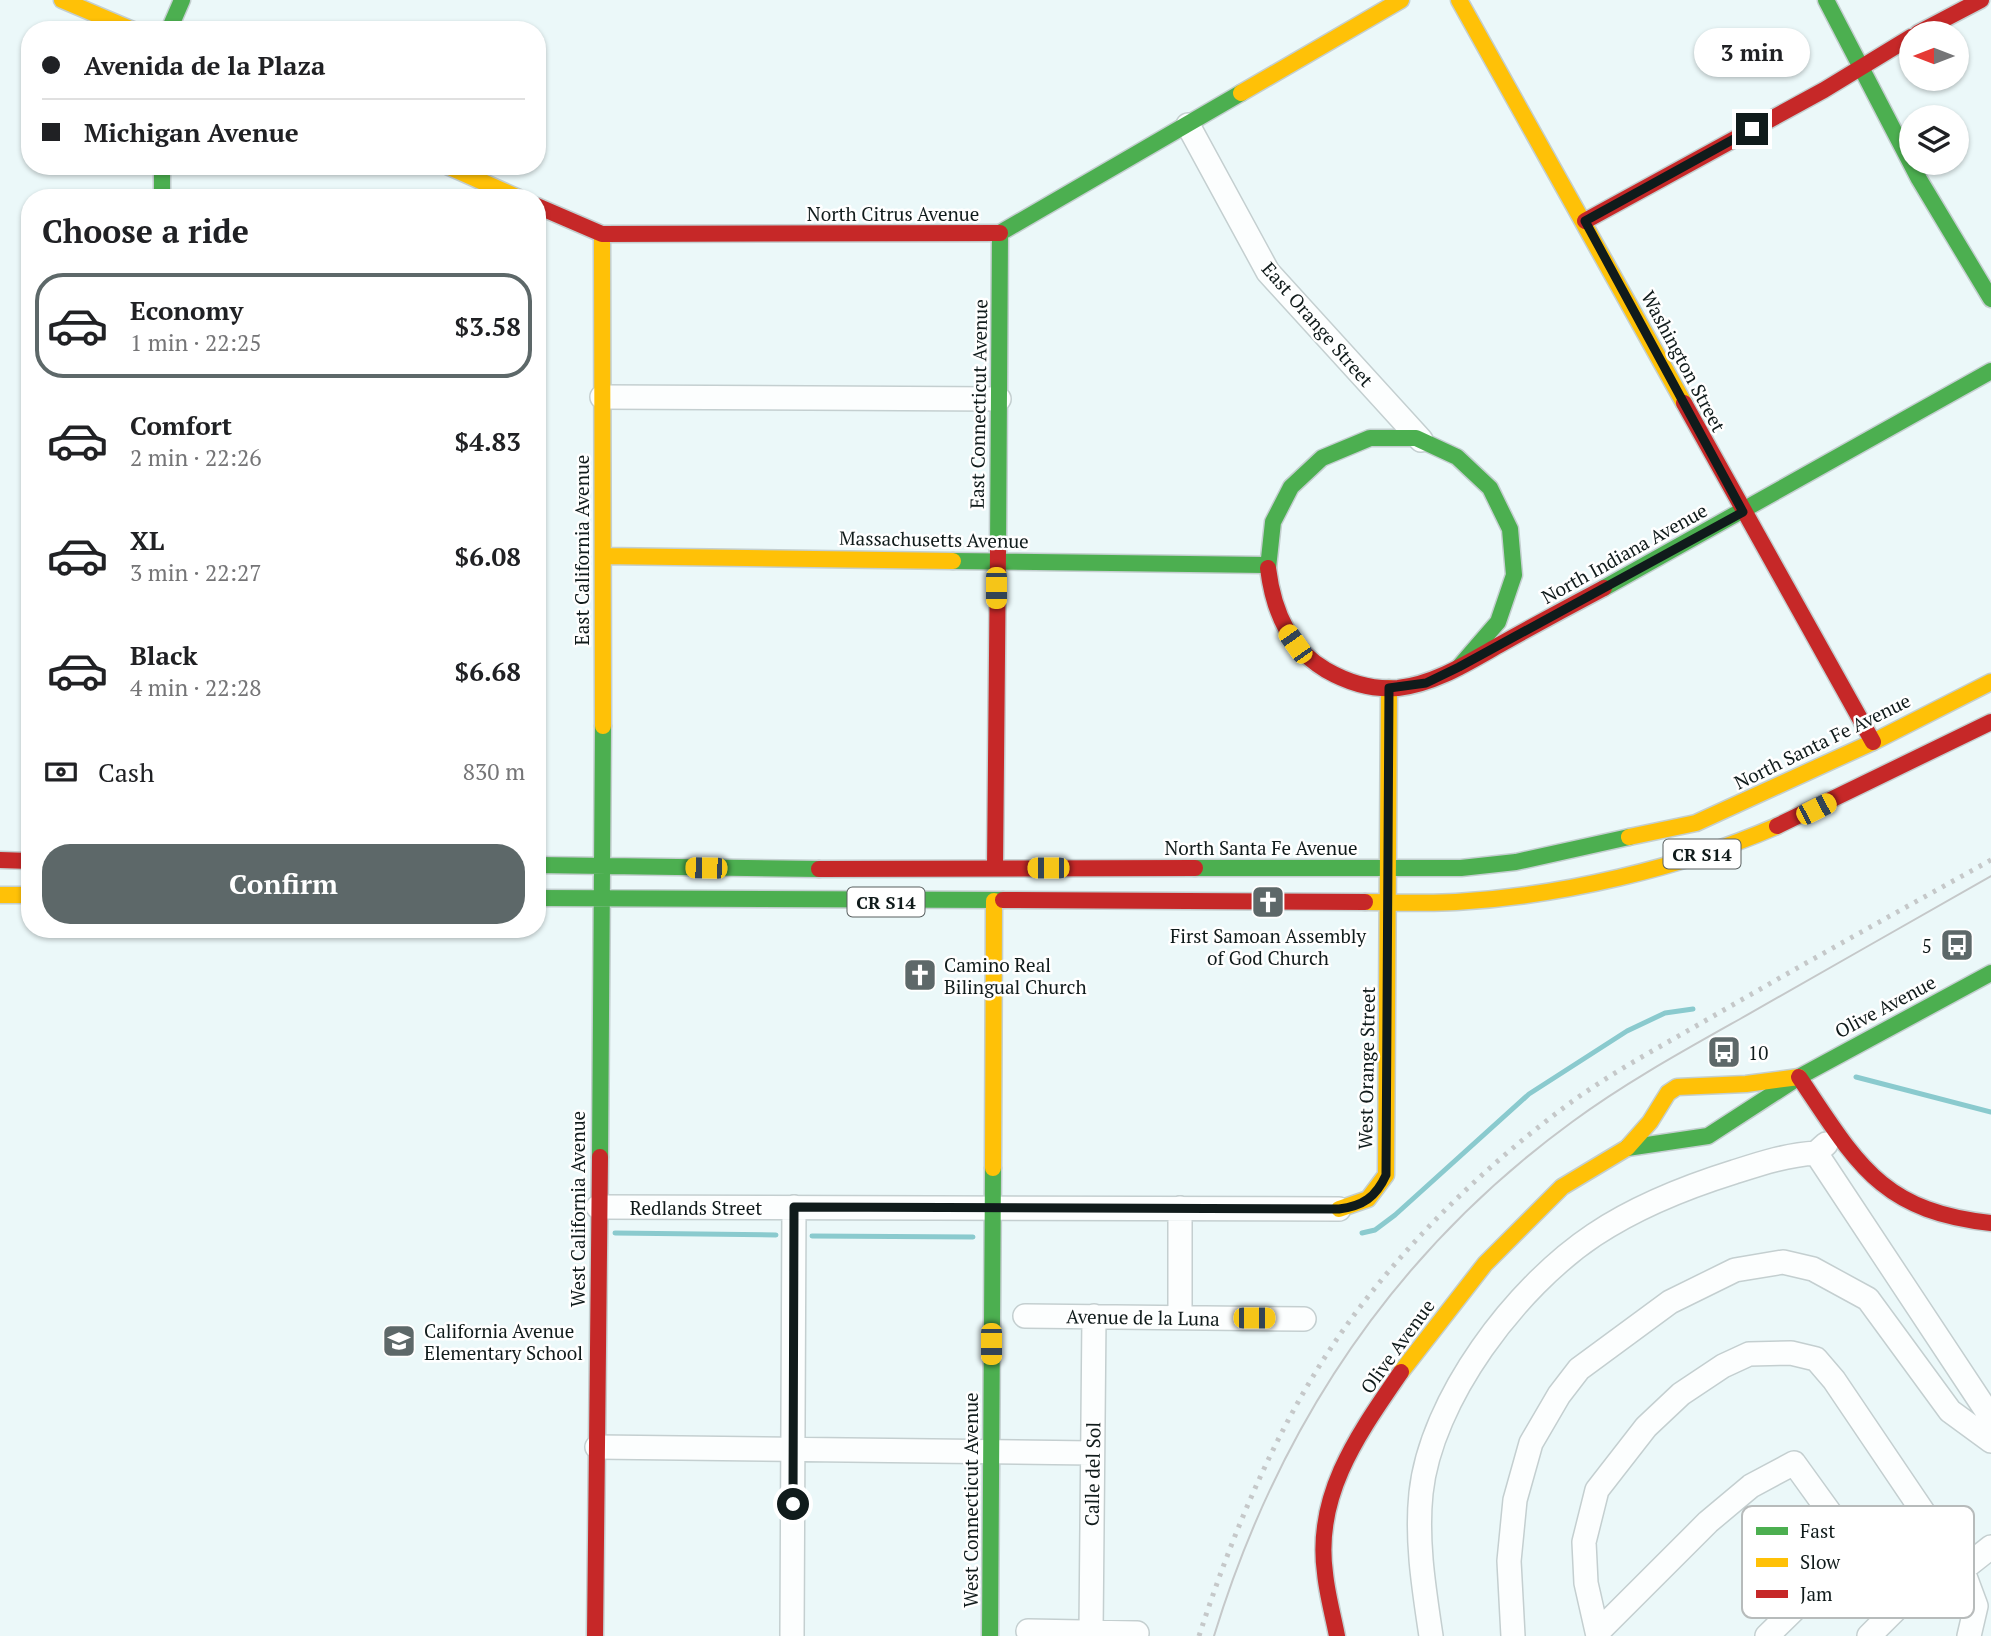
<!DOCTYPE html>
<meta charset="utf-8">
<style>
:root{--surface:#fff;--page:#f2f2f2;--text:#202124;--muted:#757577;--line:#e0e0e0;--accent:#5d6869}
body{margin:0;font-family:"PT Serif",serif;background:var(--page);color:var(--text);height:100vh;display:flex;flex-direction:column;font-size:26px;white-space:nowrap}
*{box-sizing:border-box;margin:0}
p{font-size:23px;color:var(--muted)}
.icon{flex:none;width:38px;height:38px;fill:none;stroke:currentColor;stroke-width:2;stroke-linecap:round;stroke-linejoin:round}
.map{position:relative;flex:1;overflow:hidden}
.drawer{position:absolute;left:21px;top:189px;width:525px;height:749px;display:flex;flex-direction:column;background:var(--surface);border-radius:28px;box-shadow:0 2px 5px #0004}
.drawer>*{flex:none}
.banner{position:absolute;left:21px;top:21px;width:525px;height:154px;border-radius:28px;box-shadow:0 2px 5px #0004;display:grid;align-content:center;height:154px;padding:0 21px;background:var(--surface)}
.needle{width:46px;rotate:270deg}
.buttons{position:absolute;left:1899px;top:21px;display:grid;gap:14px}
.buttons a{display:grid;place-items:center;width:70px;height:70px;border-radius:50%;background:var(--surface);box-shadow:0 2px 5px #0004;font-size:35px}
.end{position:absolute;width:32px;height:32px;margin:-16px;border:9px solid #101b1b;background:#fff;box-shadow:0 0 0 4px #fff}
.from{border-radius:50%}
.bubble{position:absolute;height:49px;border-radius:24px;background:var(--surface);box-shadow:0 2px 5px #0004;font-size:23px;font-weight:700;line-height:49px;text-align:center}
.car{position:absolute;width:21px;height:42px;margin:-21px -10px;border-radius:9px;box-shadow:0 0 5px 2px #0007;background:linear-gradient(#f5c518 24%,#345 0 40%,#f5c518 0 76%,#345 0 86%,#f5c518 0)}
.banner b{display:flex;align-items:center;gap:24px;height:66px;font-size:26px}
.banner b+b{border-top:2px solid var(--line)}
.banner i{width:18px;height:18px;background:var(--text)}
ul{padding:0;list-style:none}
li{display:flex;align-items:center;gap:21px;height:105px;margin:0 14px 10px;padding:0 7px;border:4px solid transparent;border-radius:28px}
li div{flex:1}
li b{display:block;font-size:26px}
li em{font-style:normal;font-weight:700}
li.on{border-color:var(--accent)}
li>.icon{width:63px;height:63px;stroke-width:1.5}
h2{padding:0 21px;font-size:32px;line-height:84px}
.pay{display:flex;align-items:center;gap:18px;height:77px;padding:0 21px;font-size:26px}
.pay p{margin-inline-start:auto}
.button{display:flex;gap:14px;margin-top:auto;padding:14px 21px}
.button a{flex:1;height:80px;border-radius:28px;background:var(--accent);color:#fff;font-size:28px;font-weight:700;line-height:80px;text-align:center}
.map>svg:first-child{display:block}
.lines{fill:none;stroke-linecap:round;stroke-linejoin:round}
.stream{stroke:#8acace;stroke-width:5}
.street-casing{stroke:#c4cfd0;stroke-width:26}
.fast-casing{stroke:#c4cfd0;stroke-width:19}
.slow-casing{stroke:#c4cfd0;stroke-width:19}
.jam-casing{stroke:#c4cfd0;stroke-width:19}
.street{stroke:#fcfefe;stroke-width:23}
.fast{stroke:#4caf50;stroke-width:16}
.slow{stroke:#ffc107;stroke-width:16}
.jam{stroke:#c62828;stroke-width:16}
.tram{stroke:#c5c8c9;stroke-width:2}
.rail{stroke:#c5c8c9;stroke-width:5;stroke-dasharray:3.5 7;stroke-linecap:butt}
.route{stroke:#101b1b;stroke-width:9}
.labels{text-anchor:middle;dominant-baseline:central;stroke-width:5;stroke-linejoin:round;paint-order:stroke}
.shield{fill:#fff;stroke:#585f5f;stroke-width:2}
.shield-label{font-size:18px;font-weight:bold;fill:#101b1b}
.street-label{font-size:19px;fill:#101b1b;stroke:#fff}
.poi-label{font-size:19px;fill:#101b1b;stroke:#fff;text-anchor:start}
.key{fill:#fff;stroke:#b7bbbb;stroke-width:2}
.key-label{font-size:19px;fill:#101b1b}
</style>
<div class="map">
<svg width="1991" height="1636" viewBox="0 0 1991 1636">
<rect width="100%" height="100%" fill="#ebf8f9"/>
<g class="lines">
<path class="stream" d="M1856,1077l135,35
M615,1233l161,2
M1362,1233l13,-3 20,-15 134,-121 98,-63 38,-18 28,-4
M812,1236l161,1"/>
<defs>
<path id="street" d="M1188,125l80,147 153,168
M602,397l397,2
M1826,1144l-10,9 172,260 3,14
M598,1207l741,2
M1180,1208v109
M1025,1316l279,3
M597,1447l495,6
M1028,1631l109,2
M1091,1632l3,-316
M1598,1632l110,-110 43,-36 43,-23 62,86
M792,1636l2,-429
M1431,1636c-7,-47 -15,-95 -10,-143 10,-94 95,-206 173,-258 42,-28 92,-48 140,-63 28,-9 52,-17 82,-19
M1513,1636l-4,-75 6,-61 16,-57 28,-48 20,-26 91,-67 65,-32 48,-8 30,7 55,30 82,112 41,30
M1598,1636l-12,-53 -2,-41 13,-52 49,-63 35,-33 42,-28 26,-12 42,-1 25,6 18,21 129,191 13,35 -7,30
M1767,1636l89,-87 32,35 21,12
M1869,1636l40,-40 25,-4 57,-45"/>
<path id="fast" d="M1826,0l93,179 72,120
M169,30l13,-30
M162,166v32
M1000,233l241,-140
M998,550l2,-317
M953,561l312,4
M1268,568l5,-46 18,-35 31,-29 48,-20h46l41,19 33,31 20,41 4,46 -16,47 -39,45
M1604,588l387,-217
M537,865l282,4
M1195,868h266l55,-6 113,-25
M537,898l466,2
M1627,1148l81,-12 91,-59 192,-104
M600,1157l3,-431
M990,1636l3,-468"/>
<path id="slow" d="M62,0l71,30
M1459,0l225,403
M1241,93l160,-93
M447,166l72,32
M602,234l1,492
M603,556l350,5
M1629,837l67,-14 177,-81 118,-60
M0,895h30
M1365,902c30,0 61,2 91,0 105,-6 224,-34 321,-76
M993,1168l1,-267
M1339,1209l29,-10 18,-24 3,-487
M1401,1372l84,-108 77,-77 65,-39 23,-26 18,-29 9,-6 69,-3 53,-7"/>
<path id="jam" d="M1918,33l63,-33
M537,206l65,28 398,-1
M1585,221l239,-131 87,-53
M1684,403l189,339
M1268,568c5,41 20,80 58,102 21,12 47,20 72,18 37,-4 71,-26 103,-44 34,-19 69,-38 103,-56
M1777,826l214,-104
M0,860l30,1
M995,868l3,-318
M819,869l376,-1
M1003,900l362,2
M1799,1077c58,86 81,134 192,146
M595,1636l5,-479
M1337,1636c-4,-21 -10,-42 -12,-63 -11,-79 35,-141 76,-201"/>
</defs>
<use href="#street" class="street-casing"/>
<use href="#fast" class="fast-casing"/>
<use href="#slow" class="slow-casing"/>
<use href="#jam" class="jam-casing"/>
<use href="#street" class="street"/>
<use href="#fast" class="fast"/>
<use href="#slow" class="slow"/>
<use href="#jam" class="jam"/>
<path class="tram" d="M1214,1636c64,-209 180,-384 358,-514 53,-39 111,-71 168,-103 84,-48 167,-95 251,-143"/>
<path class="rail" d="M1199,1636c29,-89 65,-178 113,-258 62,-104 154,-197 250,-269 46,-35 98,-62 148,-91 93,-54 187,-106 281,-158"/>
</g>
<g class="lines">
<path class="route" d="M793,1504l1,-297 545,2c24,-3 37,-12 47,-34l3,-487 37,-5 33,-16 284,-155 -158,-291 167,-92"/>
</g>
<defs>
<symbol id="church-square" viewBox="-11 -11 22 22"><rect x="-9" y="-9" width="18" height="18" rx="4" fill="#5d6869" stroke="#fff"/><path d="M-1.2-6h2.4v3.5h3.3v2.4h-3.3V6h-2.4V-.1h-3.3v-2.4h3.3Z" fill="#fff"/></symbol>
<symbol id="bus-square" viewBox="-11 -11 22 22"><rect x="-9" y="-9" width="18" height="18" rx="4" fill="#5d6869" stroke="#fff"/><path d="M-5-6H5V4H4V6H2V4H-2V6H-4V4H-5ZM-3.5-4V0h7V-4ZM-3.5 1.2v1.5H-2V1.2ZM2 1.2v1.5H3.5V1.2Z" fill="#fff"/></symbol>
<symbol id="school-square" viewBox="-11 -11 22 22"><rect x="-9" y="-9" width="18" height="18" rx="4" fill="#5d6869" stroke="#fff"/><path d="M0-5L7-2L0 1L-7-2ZM-4 1L0 2.5L4 1V4Q0 6-4 4Z" fill="#fff"/></symbol>
</defs>
<g fill-rule="evenodd">
<use href="#church-square" x="1249" y="883" width="38" height="38"/>
<use href="#bus-square" x="1938" y="926" width="38" height="38"/>
<use href="#church-square" x="901" y="956" width="38" height="38"/>
<use href="#bus-square" x="1705" y="1033" width="38" height="38"/>
<use href="#school-square" x="380" y="1322" width="38" height="38"/>
</g>
<g class="labels">
<g class="shield">
<rect x="1663.5" y="839.5" width="77" height="29" rx="5"/>
<rect x="847.5" y="887.5" width="77" height="29" rx="5"/>
</g>
<g class="shield-label">
<text x="1702" y="854">CR S14</text>
<text x="886" y="902">CR S14</text>
</g>
<g class="street-label">
<text x="893" y="213">North Citrus Avenue</text>
<text transform="translate(1318 324) rotate(49)">East Orange Street</text>
<text transform="translate(1684 361) rotate(62)">Washington Street</text>
<text transform="translate(978 404) rotate(-89)">East Connecticut Avenue</text>
<text transform="translate(934 539) rotate(1)">Massachusetts Avenue</text>
<text transform="translate(581 550) rotate(-90)">East California Avenue</text>
<text transform="translate(1624 553) rotate(-29)">North Indiana Avenue</text>
<text transform="translate(1822 741) rotate(-26)">North Santa Fe Avenue</text>
<text x="1261" y="847">North Santa Fe Avenue</text>
<text transform="translate(1885 1006) rotate(-28)">Olive Avenue</text>
<text transform="translate(1366 1068) rotate(-89)">West Orange Street</text>
<text x="696" y="1207">Redlands Street</text>
<text transform="translate(577 1209) rotate(-90)">West California Avenue</text>
<text transform="translate(1143 1317) rotate(1)">Avenue de la Luna</text>
<text transform="translate(1397 1346) rotate(-54)">Olive Avenue</text>
<text transform="translate(1092 1474) rotate(-89)">Calle del Sol</text>
<text transform="translate(970 1500) rotate(-90)">West Connecticut Avenue</text>
</g>
<g class="poi-label">
<text x="1268" y="935" text-anchor="middle">First Samoan Assembly<tspan x="1268" dy="22">of God Church</tspan></text>
<text x="1932" y="945" text-anchor="end">5</text>
<text x="944" y="964">Camino Real<tspan x="944" dy="22">Bilingual Church</tspan></text>
<text x="1748" y="1052">10</text>
<text x="424" y="1330">California Avenue<tspan x="424" dy="22">Elementary School</tspan></text>
</g>
</g>
<rect x="1742" y="1506" width="232" height="112" rx="10" class="key"/>
<rect x="1756" y="1527" width="32" height="8" fill="#4caf50"/>
<rect x="1756" y="1558" width="32" height="9" fill="#ffc107"/>
<rect x="1756" y="1590" width="32" height="8" fill="#c62828"/>
<g class="key-label">
<text x="1800" y="1538">Fast</text>
<text x="1800" y="1569">Slow</text>
<text x="1800" y="1601">Jam</text>
</g>
</svg>
<div class="buttons">
<a><svg class="needle" viewBox="-14 -14 28 28"><path d="M0-13l5 13h-10z" fill="#e53935"/><path d="M0 13l5-13h-10z" fill="#757577"/></svg></a>
<a><svg class="icon" aria-label="layers" viewBox="0 0 24 24"><path d="M12 4l9 5-9 5-9-5zM3 14l9 5 9-5"/></svg></a>
</div>
<i class="end from" style="left:793px;top:1504px"></i>
<i class="end" style="left:1752px;top:129px"></i>
<div class="bubble" style="left:1694px;top:28px;width:116px">3 min</div>
<i class="car" style="left:996px;top:588px;rotate:180deg"></i>
<i class="car" style="left:1295px;top:644px;rotate:325deg"></i>
<i class="car" style="left:1816px;top:809px;rotate:63deg"></i>
<i class="car" style="left:706px;top:868px;rotate:271deg"></i>
<i class="car" style="left:1048px;top:868px;rotate:270deg"></i>
<i class="car" style="left:1254px;top:1318px;rotate:90deg"></i>
<i class="car" style="left:991px;top:1344px;rotate:180deg"></i>
<div class="banner">
<b><i class="from"></i>Avenida de la Plaza</b>
<b><i></i>Michigan Avenue</b>
</div>
<section class="drawer">
<h2>Choose a ride</h2>
<ul>
<li class="on"><svg class="icon" aria-label="car" viewBox="0 0 24 24"><path d="M5 17H2v-5l4-1 3-4h7l3 4 3 1v5h-3M9 17h6M6 11h13"/><circle cx="7" cy="17" r="2"/><circle cx="17" cy="17" r="2"/></svg><div><b>Economy</b><p>1 min · 22:25</p></div><em>$3.58</em></li>
<li><svg class="icon" aria-label="car" viewBox="0 0 24 24"><path d="M5 17H2v-5l4-1 3-4h7l3 4 3 1v5h-3M9 17h6M6 11h13"/><circle cx="7" cy="17" r="2"/><circle cx="17" cy="17" r="2"/></svg><div><b>Comfort</b><p>2 min · 22:26</p></div><em>$4.83</em></li>
<li><svg class="icon" aria-label="car" viewBox="0 0 24 24"><path d="M5 17H2v-5l4-1 3-4h7l3 4 3 1v5h-3M9 17h6M6 11h13"/><circle cx="7" cy="17" r="2"/><circle cx="17" cy="17" r="2"/></svg><div><b>XL</b><p>3 min · 22:27</p></div><em>$6.08</em></li>
<li><svg class="icon" aria-label="car" viewBox="0 0 24 24"><path d="M5 17H2v-5l4-1 3-4h7l3 4 3 1v5h-3M9 17h6M6 11h13"/><circle cx="7" cy="17" r="2"/><circle cx="17" cy="17" r="2"/></svg><div><b>Black</b><p>4 min · 22:28</p></div><em>$6.68</em></li>
</ul>
<div class="pay"><svg class="icon" aria-label="cash" viewBox="0 0 24 24"><path d="M3 7h18v10H3z"/><circle cx="12" cy="12" r="2"/></svg>Cash<p>830 m</p></div>
<div class="button"><a>Confirm</a></div>
</section>
</div>
